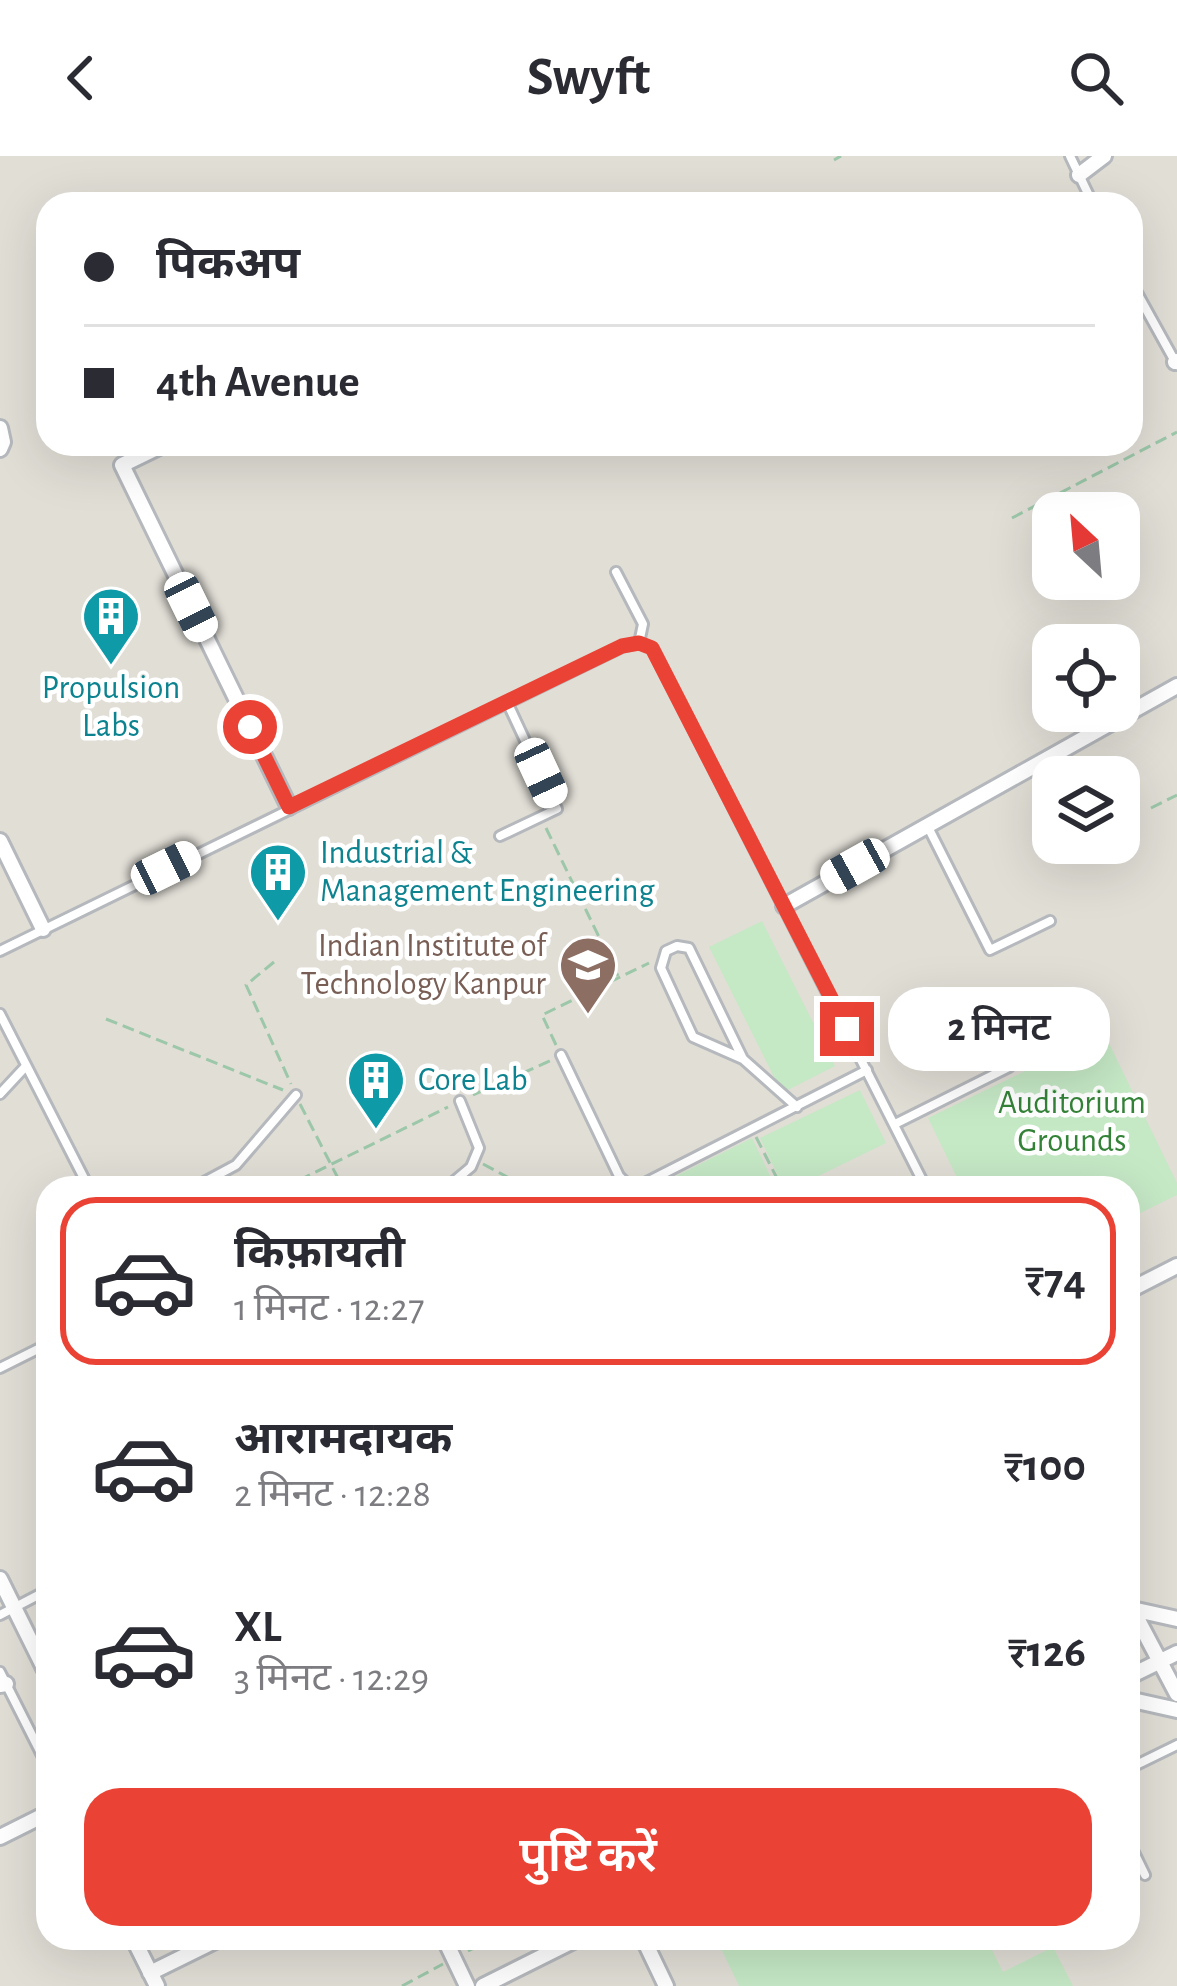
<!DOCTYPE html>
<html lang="hi">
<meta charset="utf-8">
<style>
:root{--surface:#fff;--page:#f2f2f3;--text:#2b2b33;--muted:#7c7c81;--line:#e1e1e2;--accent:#ea4335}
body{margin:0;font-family:"Alegreya Sans","Noto Sans Devanagari",sans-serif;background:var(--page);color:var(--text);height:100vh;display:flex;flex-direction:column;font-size:45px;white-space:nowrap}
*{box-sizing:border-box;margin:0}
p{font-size:39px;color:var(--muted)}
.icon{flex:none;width:66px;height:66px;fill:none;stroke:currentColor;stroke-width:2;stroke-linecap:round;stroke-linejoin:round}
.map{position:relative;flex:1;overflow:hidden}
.side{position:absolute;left:36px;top:1020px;width:1104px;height:774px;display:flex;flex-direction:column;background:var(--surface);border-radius:36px;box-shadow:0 12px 48px #0002}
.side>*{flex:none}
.guide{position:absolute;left:36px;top:36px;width:1107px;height:264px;border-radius:36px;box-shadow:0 12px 48px #0002;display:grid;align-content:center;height:264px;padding:0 48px;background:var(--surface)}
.needle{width:78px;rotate:334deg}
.tools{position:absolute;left:1032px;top:336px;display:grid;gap:24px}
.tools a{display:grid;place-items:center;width:108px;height:108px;border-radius:24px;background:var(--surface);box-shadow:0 12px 48px #0002;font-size:60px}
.end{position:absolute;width:54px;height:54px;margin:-27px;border:15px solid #ea4335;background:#fff;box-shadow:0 0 0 6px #fff}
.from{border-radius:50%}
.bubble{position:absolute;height:84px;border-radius:36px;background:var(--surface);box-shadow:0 12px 48px #0002;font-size:39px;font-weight:600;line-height:84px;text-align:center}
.car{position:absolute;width:36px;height:72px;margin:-36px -18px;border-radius:15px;box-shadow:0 0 9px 3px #0007;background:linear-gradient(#fff 24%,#345 0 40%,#fff 0 76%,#345 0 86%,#fff 0)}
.guide b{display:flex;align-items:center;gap:42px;height:114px;font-size:45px}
.guide b+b{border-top:3px solid var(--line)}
.guide i{width:30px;height:30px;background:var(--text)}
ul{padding:21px 0 0;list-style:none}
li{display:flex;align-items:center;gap:36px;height:168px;margin:0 24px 18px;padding:0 24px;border:6px solid transparent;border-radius:36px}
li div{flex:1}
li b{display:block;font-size:45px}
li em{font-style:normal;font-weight:600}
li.current{border-color:var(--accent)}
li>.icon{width:108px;height:108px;stroke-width:1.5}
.cta{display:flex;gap:24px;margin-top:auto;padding:24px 48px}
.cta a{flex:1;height:138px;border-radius:36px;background:var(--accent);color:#fff;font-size:48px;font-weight:600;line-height:138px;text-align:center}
header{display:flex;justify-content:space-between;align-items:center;height:156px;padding:0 48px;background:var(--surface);font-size:54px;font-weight:600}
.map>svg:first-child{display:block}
.education{fill:#e1ded6;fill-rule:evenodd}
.green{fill:#c5e8c5}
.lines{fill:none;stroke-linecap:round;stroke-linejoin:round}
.service-casing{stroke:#b5b8bc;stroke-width:14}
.minor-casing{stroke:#b5b8bc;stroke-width:20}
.path{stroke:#9cc7a9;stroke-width:3;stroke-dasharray:12 6;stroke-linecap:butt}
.service{stroke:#fff;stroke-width:8}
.minor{stroke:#fff;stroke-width:14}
.route{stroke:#ea4335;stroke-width:15}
.labels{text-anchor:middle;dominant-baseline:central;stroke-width:9;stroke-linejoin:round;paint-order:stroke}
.culture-label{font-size:33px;fill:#0d838f;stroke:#fff;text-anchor:start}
.education-label{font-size:33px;fill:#785e54;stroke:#fff;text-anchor:end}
.park-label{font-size:33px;fill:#348238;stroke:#fff}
</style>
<header><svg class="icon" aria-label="back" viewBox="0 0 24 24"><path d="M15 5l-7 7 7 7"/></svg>Swyft<svg class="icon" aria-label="search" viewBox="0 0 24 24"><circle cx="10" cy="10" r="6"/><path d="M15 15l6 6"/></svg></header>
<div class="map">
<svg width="1177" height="1830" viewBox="0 0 1177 1830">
<rect width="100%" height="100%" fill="#f1efe8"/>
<path class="education" d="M0,0h1177v1830h-1177zM48,48h1083v240h-1083zM1053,357h66v66h-66zM1053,489h66v66h-66zM1053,621h66v66h-66zM48,1032h1080v750h-1080z"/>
<path class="green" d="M762,765l73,145 -53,27 -73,-146z
M1104,877l73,150v12l-49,24v-31h-166l-34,-70z
M860,934l26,53 -92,45h-10l-24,-50z
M752,982l24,50h-124z
M716,1782h270l17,34 50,-25 20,39h-334z"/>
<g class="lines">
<defs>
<path id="service" d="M1070,0l23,48
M1131,126l46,83
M616,416l27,52 -4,19
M928,671l62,123 60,-29
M500,680l57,-27 -50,-107
M0,795l622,-304 17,-4 13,5 274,540
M0,858l89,174
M561,899l58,121 12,12
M743,903l-50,-22 -32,-69 5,-17 11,-5 12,2 54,111 54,48
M0,938l26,-28
M895,968l114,-57
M193,1032l43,-23 60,-70
M446,1032l25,-21 8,-19 -19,-47
M635,1032l232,-118
M0,1212l48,-24
M0,1459l48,-25
M0,1516l48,95
M1128,1613l49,-24
M1128,1684l17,35"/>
<path id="minor" d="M1079,19l25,-19
M1175,206l2,-1
M0,272l3,14 -3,7
M165,288l-43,21 167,342
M0,685l43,88
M784,750l393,-220
M1128,1135l49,-25
M0,1423l48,97
M1128,1445l49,93
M1132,1453l45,10
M1128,1521l49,-24
M0,1529l6,-1
M1128,1543l49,11
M0,1681l48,-24
M133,1782l24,48
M444,1782l23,48
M643,1782l23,48
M150,1817l71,-35
M483,1830l96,-48"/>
</defs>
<use href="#service" class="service-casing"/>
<use href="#minor" class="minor-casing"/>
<path class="path" d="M834,4l7,-4
M1012,362l165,-86
M1151,652l26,-13
M546,672l72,148
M560,800l40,19 4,8
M274,806l-28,23 45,99
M106,863l177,71
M556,889l-14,-30 107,-52
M473,939l79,-35
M300,948l43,84
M756,981l26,51
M483,1008l45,24
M499,1021l6,11
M283,1032l165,-81
M597,1032l9,-5
M468,1795l26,-13
M402,1830l41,-22"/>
<use href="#service" class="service"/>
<use href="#minor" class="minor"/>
</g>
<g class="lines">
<path class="route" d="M250,571l39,80 333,-161 17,-3 13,5 195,381"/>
</g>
<defs>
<symbol id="building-pin" viewBox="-11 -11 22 30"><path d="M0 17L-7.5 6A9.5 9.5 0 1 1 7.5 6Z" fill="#0f9aa8" stroke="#fff"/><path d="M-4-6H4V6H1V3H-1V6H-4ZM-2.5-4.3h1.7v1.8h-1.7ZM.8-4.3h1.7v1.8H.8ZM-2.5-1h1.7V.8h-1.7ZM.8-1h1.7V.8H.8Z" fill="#fff"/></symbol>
<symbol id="university-pin" viewBox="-11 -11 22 30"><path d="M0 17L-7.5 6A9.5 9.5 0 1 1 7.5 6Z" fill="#8d6e63" stroke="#fff"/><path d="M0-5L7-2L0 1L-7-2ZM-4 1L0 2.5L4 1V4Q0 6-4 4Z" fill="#fff"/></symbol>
</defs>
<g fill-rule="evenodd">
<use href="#building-pin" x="78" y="427" width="66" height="90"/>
<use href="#building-pin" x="245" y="683" width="66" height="90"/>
<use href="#university-pin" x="555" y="776" width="66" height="90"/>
<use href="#building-pin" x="343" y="891" width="66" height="90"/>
</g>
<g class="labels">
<g class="culture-label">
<text x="111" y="532" text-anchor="middle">Propulsion<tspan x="111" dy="38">Labs</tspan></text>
<text x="320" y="697">Industrial &amp;<tspan x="320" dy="38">Management Engineering</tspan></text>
<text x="418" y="924">Core Lab</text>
</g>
<g class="education-label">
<text x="546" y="790">Indian Institute of<tspan x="546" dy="38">Technology Kanpur</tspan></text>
</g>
<g class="park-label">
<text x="1072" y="947">Auditorium<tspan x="1072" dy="38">Grounds</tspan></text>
</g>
</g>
</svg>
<div class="tools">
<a><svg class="needle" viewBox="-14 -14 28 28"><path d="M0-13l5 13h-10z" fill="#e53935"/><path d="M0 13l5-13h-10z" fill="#7c7c81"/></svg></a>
<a><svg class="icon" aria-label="locate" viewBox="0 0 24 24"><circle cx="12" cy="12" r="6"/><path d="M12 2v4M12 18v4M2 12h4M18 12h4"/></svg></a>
<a><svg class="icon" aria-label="layers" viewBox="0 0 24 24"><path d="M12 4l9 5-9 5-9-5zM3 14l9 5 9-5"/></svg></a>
</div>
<i class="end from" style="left:250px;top:571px"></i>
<i class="end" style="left:847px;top:873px"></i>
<div class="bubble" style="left:888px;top:831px;width:222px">2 मिनट</div>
<i class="car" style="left:191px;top:451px;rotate:154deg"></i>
<i class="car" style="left:541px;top:617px;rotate:155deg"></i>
<i class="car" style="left:855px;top:710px;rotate:241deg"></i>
<i class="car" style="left:166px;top:712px;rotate:64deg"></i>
<div class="guide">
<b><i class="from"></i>पिकअप</b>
<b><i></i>4th Avenue</b>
</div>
<section class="side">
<ul>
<li class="current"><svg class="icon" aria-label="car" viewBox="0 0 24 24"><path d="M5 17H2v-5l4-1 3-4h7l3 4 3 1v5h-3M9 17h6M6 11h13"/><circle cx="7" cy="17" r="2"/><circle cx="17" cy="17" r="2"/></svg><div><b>किफ़ायती</b><p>1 मिनट · 12:27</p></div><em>₹74</em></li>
<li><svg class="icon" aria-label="car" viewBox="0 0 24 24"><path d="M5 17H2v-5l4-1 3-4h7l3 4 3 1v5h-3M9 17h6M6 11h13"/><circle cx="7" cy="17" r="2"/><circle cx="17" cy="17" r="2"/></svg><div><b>आरामदायक</b><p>2 मिनट · 12:28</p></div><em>₹100</em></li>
<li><svg class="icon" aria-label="car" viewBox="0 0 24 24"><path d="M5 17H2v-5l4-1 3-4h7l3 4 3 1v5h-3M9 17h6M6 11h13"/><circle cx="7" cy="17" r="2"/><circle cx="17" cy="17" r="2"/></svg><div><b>XL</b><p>3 मिनट · 12:29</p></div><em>₹126</em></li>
</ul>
<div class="cta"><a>पुष्टि करें</a></div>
</section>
</div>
